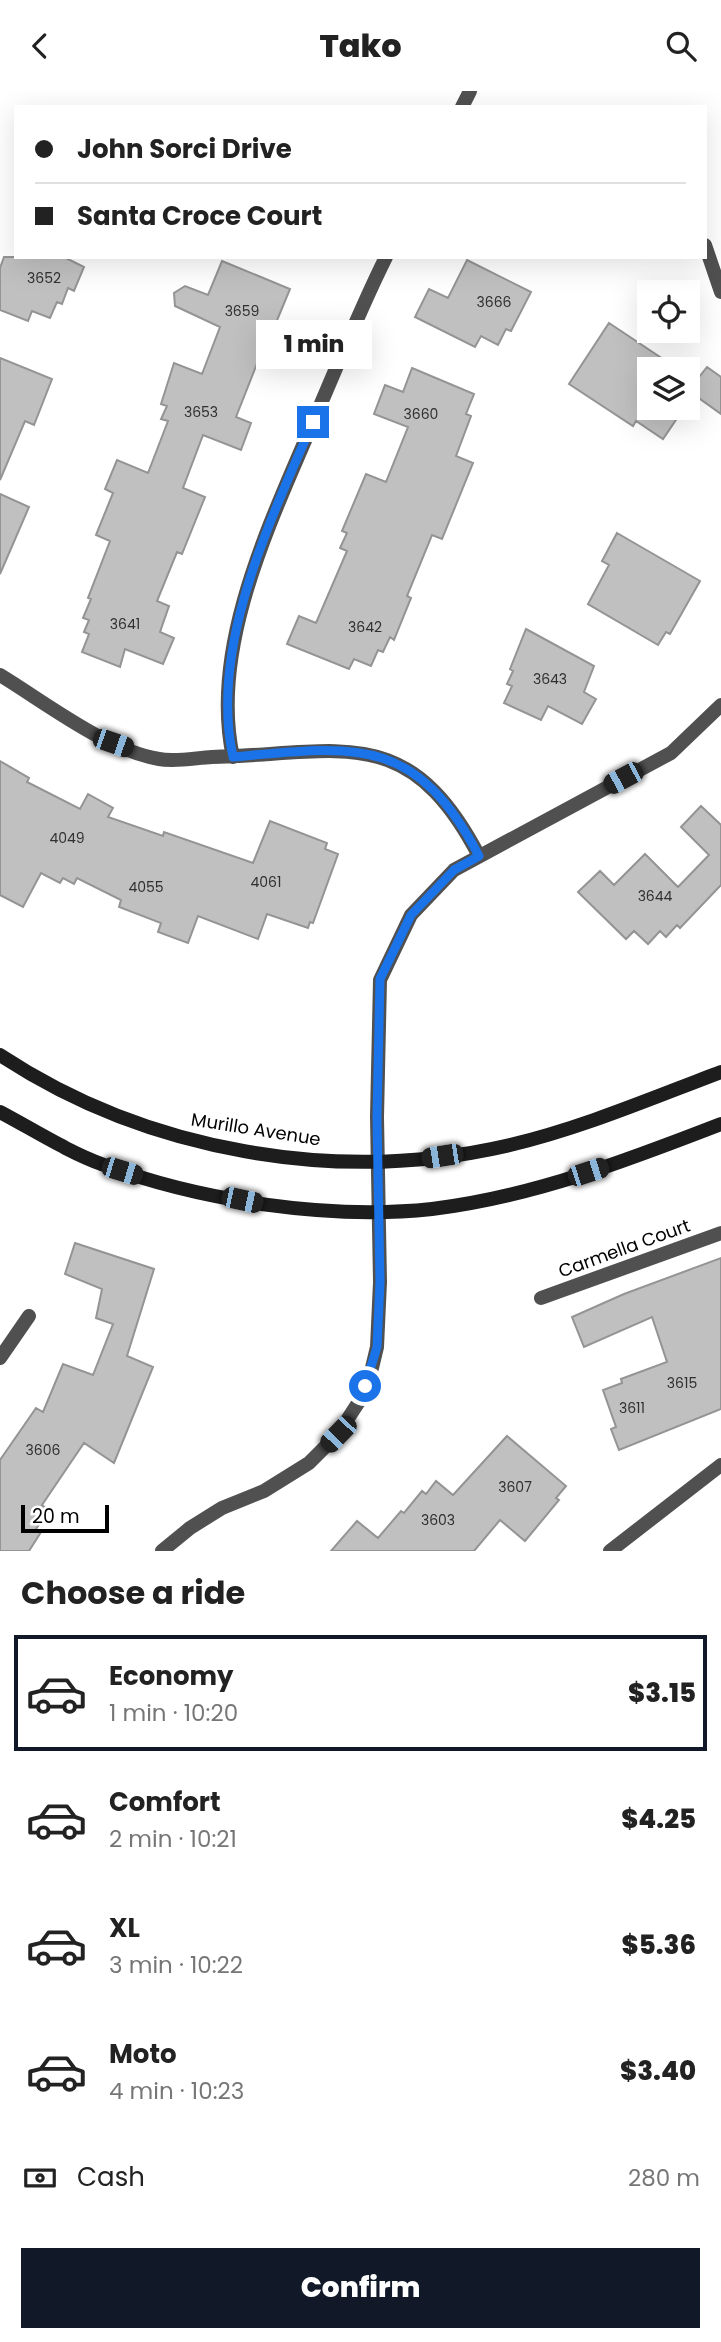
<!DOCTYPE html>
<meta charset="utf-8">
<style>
:root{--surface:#fff;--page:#f6f6f6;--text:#222;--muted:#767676;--line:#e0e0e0;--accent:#111827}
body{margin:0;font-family:Poppins,sans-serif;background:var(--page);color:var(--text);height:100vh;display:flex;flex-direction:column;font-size:26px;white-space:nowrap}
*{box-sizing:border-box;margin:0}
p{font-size:23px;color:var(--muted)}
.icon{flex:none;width:38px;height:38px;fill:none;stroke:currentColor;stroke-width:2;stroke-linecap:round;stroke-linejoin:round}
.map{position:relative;height:1460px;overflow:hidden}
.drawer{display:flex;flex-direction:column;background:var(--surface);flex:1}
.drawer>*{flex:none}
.guide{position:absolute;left:14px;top:14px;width:693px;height:154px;border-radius:0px;box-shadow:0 7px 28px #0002;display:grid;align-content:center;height:154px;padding:0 21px;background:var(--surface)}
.buttons{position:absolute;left:637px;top:189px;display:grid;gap:14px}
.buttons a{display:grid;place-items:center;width:63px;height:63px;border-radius:0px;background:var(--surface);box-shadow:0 7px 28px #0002;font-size:35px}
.scale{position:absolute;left:21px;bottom:18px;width:88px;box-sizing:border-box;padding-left:7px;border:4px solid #000;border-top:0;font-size:19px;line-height:24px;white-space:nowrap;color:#000;-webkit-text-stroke:5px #fff;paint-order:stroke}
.end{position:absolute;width:32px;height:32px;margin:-16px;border:9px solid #1a73e8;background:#fff;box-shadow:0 0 0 4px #fff}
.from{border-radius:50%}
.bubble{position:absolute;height:49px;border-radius:0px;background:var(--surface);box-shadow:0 7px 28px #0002;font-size:23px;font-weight:800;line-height:49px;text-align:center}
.car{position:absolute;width:21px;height:42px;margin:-21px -10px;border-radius:9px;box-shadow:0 0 5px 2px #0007;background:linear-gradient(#222 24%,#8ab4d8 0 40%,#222 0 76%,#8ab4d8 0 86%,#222 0)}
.guide b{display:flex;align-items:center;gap:24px;height:66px;font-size:26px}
.guide b+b{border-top:2px solid var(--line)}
.guide i{width:18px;height:18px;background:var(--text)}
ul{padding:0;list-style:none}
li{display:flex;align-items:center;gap:21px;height:116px;margin:0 14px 10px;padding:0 7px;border:4px solid transparent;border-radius:0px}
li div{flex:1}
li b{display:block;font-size:26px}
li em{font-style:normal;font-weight:800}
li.selected{border-color:var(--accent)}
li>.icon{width:63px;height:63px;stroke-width:1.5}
h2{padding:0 21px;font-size:32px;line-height:84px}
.pay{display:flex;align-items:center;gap:18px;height:77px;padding:0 21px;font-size:26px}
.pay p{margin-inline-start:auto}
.cta{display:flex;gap:14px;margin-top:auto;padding:14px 21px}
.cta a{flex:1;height:80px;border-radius:0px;background:var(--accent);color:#fff;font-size:28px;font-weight:800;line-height:80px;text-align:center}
header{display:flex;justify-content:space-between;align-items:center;height:91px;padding:0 21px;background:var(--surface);font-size:32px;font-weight:800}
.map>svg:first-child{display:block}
.building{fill:#c0c0c0;stroke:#949494;stroke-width:2}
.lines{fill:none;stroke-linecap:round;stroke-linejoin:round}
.service{stroke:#505050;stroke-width:14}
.minor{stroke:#505050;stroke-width:14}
.secondary{stroke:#1d1d1d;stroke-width:14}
.route{stroke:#1a73e8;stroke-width:9}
.labels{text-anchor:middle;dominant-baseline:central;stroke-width:6;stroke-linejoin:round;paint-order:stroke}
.number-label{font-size:14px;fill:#303030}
.street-label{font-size:18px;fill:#000;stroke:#fff}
</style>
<header><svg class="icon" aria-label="back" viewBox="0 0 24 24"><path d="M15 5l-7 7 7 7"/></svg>Tako<svg class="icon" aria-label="search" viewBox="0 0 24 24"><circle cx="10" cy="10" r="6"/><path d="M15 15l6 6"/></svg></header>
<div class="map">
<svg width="721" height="1460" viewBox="0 0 721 1460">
<rect width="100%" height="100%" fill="#fff"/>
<path class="building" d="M4,166h60l20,10 -10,24 -6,-3 -6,16 -5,-2 -7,16 -18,-7 -4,10 -28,-11v-42z
M467,169l64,32 -20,39 -5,-2 -8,16 -17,-9 -6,11 -60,-30 14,-28 19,9z
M222,170l68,28 -17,41 16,6 -11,27 -18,-7 -24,61 15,6 -10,27 -38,-15 -20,53 22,9 -23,57 -5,-2 -20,49 12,5 -9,26 14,6 -11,26 -38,-15 -5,18 -38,-15 7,-18 -5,-2 5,-12 -6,-2 8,-19 -3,-1 22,-57 -14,-6 17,-42 -8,-4 12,-29 31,13 20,-52 -7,-2 6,-13 -6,-2 13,-41 28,11 18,-47 -45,-21 -1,-13 11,-7 23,9z
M609,232l69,46h-29v39h35l-21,31 -27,-18 -3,5 -64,-42z
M0,267l52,21 -18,46 -9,-4 -25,59z
M707,276l14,10v37l-28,-20 -5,7v-25l8,5z
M412,277l62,26 -8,20 5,2 -15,40 17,7 -31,76 -10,-4 -25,61 4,2 -17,42 -4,-3 -7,15 -5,-2 -7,16 -17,-7 -5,10 -62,-25 12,-28 17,7 31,-72 -7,-3 7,-15 -5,-2 24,-57 20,8 22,-55 -34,-13 11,-29 18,7z
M0,403l29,13 -29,67z
M617,442l83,48 -30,53 -4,-2 -8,13 -70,-41 21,-39 -7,-4z
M526,538l68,37 -10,26 12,7 -14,25 -34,-18 -7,14 -37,-17 8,-17 -5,-2 6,-13 -3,-2z
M0,670l29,17 -2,4 53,27 8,-15 25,14 -5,9 55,19 1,-4 89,31 17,-42 57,22 -2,6 13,5 -25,69 -3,-1 -2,6 -41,-14 -9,25 -60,-23 -10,27 -30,-11 3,-9 -42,-16 2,-7 -44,-22 -3,6 -11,-6 -3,5 -19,-10 -18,34 -23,-12z
M701,715l20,19v60l-41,43 -3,-3 -11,12 -6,-6 -12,13 -14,-13 -8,8 -48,-47 22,-21 14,14 31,-31 33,33 31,-32 -28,-28z
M75,1152l79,26 -27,87 26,11 -39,96 -30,-20 -42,62 7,5 -13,19 5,3 -12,19h-29v-91l36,-52 7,4 20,-48 30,11 20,-51 -17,-6 6,-29 -37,-15z
M721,1167v151l-102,41 -8,-21 5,-2 -13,-37 19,-7 -1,-4 46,-17 -15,-45 -68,30 -12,-30 52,-23z
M507,1345l59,50 -10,12 3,2 -34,41 -25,-21 -26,31h-143l26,-30 21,17 23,-27 3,2 18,-22 4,3 10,-13 17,14z"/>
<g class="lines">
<path class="service" d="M705,154l16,47
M541,1207l180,-65"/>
<path class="minor" d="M462,16l8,-16
M0,584c46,28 106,75 159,84 16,3 36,-1 53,-2 128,-3 196,-37 267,99
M233,666c-24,-110 38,-236 80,-335 24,-55 46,-111 73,-165
M0,1267l29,-42
M162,1460l28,-23 32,-20 42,-17 45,-28 29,-29 22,-34 11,-28 6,-25 3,-65 -3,-165 3,-137 31,-65 43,-45 217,-117 50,-48
M610,1460l111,-86"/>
<path class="secondary" d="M0,964c147,97 338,130 510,90 72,-17 142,-47 211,-73
M0,1021c34,18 68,40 104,53 98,36 224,55 328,44 100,-12 196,-49 289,-85"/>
</g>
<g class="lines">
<path class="route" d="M313,331c-43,99 -104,225 -80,335 121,-11 182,-23 246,99l-25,14 -43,45 -31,64 -3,138 3,165 -3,65 -12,39"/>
</g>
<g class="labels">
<g class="number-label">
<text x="44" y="187">3652</text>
<text x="494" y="211">3666</text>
<text x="242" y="220">3659</text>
<text x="201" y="321">3653</text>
<text x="421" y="323">3660</text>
<text x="125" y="533">3641</text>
<text x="365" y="536">3642</text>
<text x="550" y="588">3643</text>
<text x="67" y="747">4049</text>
<text x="266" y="791">4061</text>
<text x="146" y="796">4055</text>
<text x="655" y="805">3644</text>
<text x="682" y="1292">3615</text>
<text x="632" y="1317">3611</text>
<text x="43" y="1359">3606</text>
<text x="515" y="1396">3607</text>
<text x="438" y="1429">3603</text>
</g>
<g class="street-label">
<text transform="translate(256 1038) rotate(9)">Murillo Avenue</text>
<text transform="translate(624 1157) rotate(-20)">Carmella Court</text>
</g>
</g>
</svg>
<div class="buttons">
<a><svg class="icon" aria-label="locate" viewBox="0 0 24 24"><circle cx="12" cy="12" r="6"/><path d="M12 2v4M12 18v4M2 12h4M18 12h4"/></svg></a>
<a><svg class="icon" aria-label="layers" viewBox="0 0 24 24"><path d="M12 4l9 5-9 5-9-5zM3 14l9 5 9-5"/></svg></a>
</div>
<div class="scale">20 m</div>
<i class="end from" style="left:365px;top:1295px"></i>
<i class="end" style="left:313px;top:331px"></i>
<div class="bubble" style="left:256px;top:229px;width:116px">1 min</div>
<i class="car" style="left:113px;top:652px;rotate:109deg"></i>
<i class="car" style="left:623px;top:687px;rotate:242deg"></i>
<i class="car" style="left:442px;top:1065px;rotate:261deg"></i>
<i class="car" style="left:122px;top:1080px;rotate:107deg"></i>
<i class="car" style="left:588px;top:1081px;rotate:72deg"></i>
<i class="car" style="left:242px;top:1109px;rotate:102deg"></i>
<i class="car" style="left:338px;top:1343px;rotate:224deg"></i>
<div class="guide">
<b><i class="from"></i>John Sorci Drive</b>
<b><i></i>Santa Croce Court</b>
</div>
</div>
<section class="drawer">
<h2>Choose a ride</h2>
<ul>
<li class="selected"><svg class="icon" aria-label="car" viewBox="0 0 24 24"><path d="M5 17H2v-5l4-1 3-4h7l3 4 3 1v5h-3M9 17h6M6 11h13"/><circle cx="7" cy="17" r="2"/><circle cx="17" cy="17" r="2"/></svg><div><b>Economy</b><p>1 min · 10:20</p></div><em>$3.15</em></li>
<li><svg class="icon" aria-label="car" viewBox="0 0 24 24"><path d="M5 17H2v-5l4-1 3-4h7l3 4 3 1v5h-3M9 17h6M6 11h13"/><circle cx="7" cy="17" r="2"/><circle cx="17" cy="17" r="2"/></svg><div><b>Comfort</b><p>2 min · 10:21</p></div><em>$4.25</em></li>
<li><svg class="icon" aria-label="car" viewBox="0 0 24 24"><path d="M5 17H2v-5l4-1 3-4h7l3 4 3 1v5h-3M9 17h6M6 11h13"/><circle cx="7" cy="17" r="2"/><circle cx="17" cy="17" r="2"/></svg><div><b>XL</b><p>3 min · 10:22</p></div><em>$5.36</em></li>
<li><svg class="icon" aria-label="car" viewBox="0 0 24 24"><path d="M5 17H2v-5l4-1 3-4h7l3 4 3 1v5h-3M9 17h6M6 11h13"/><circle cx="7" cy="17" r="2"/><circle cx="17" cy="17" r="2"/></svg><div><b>Moto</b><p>4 min · 10:23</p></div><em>$3.40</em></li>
</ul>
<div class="pay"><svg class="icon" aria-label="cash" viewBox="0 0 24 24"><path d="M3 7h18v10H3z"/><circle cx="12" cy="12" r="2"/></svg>Cash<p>280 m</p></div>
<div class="cta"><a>Confirm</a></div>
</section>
